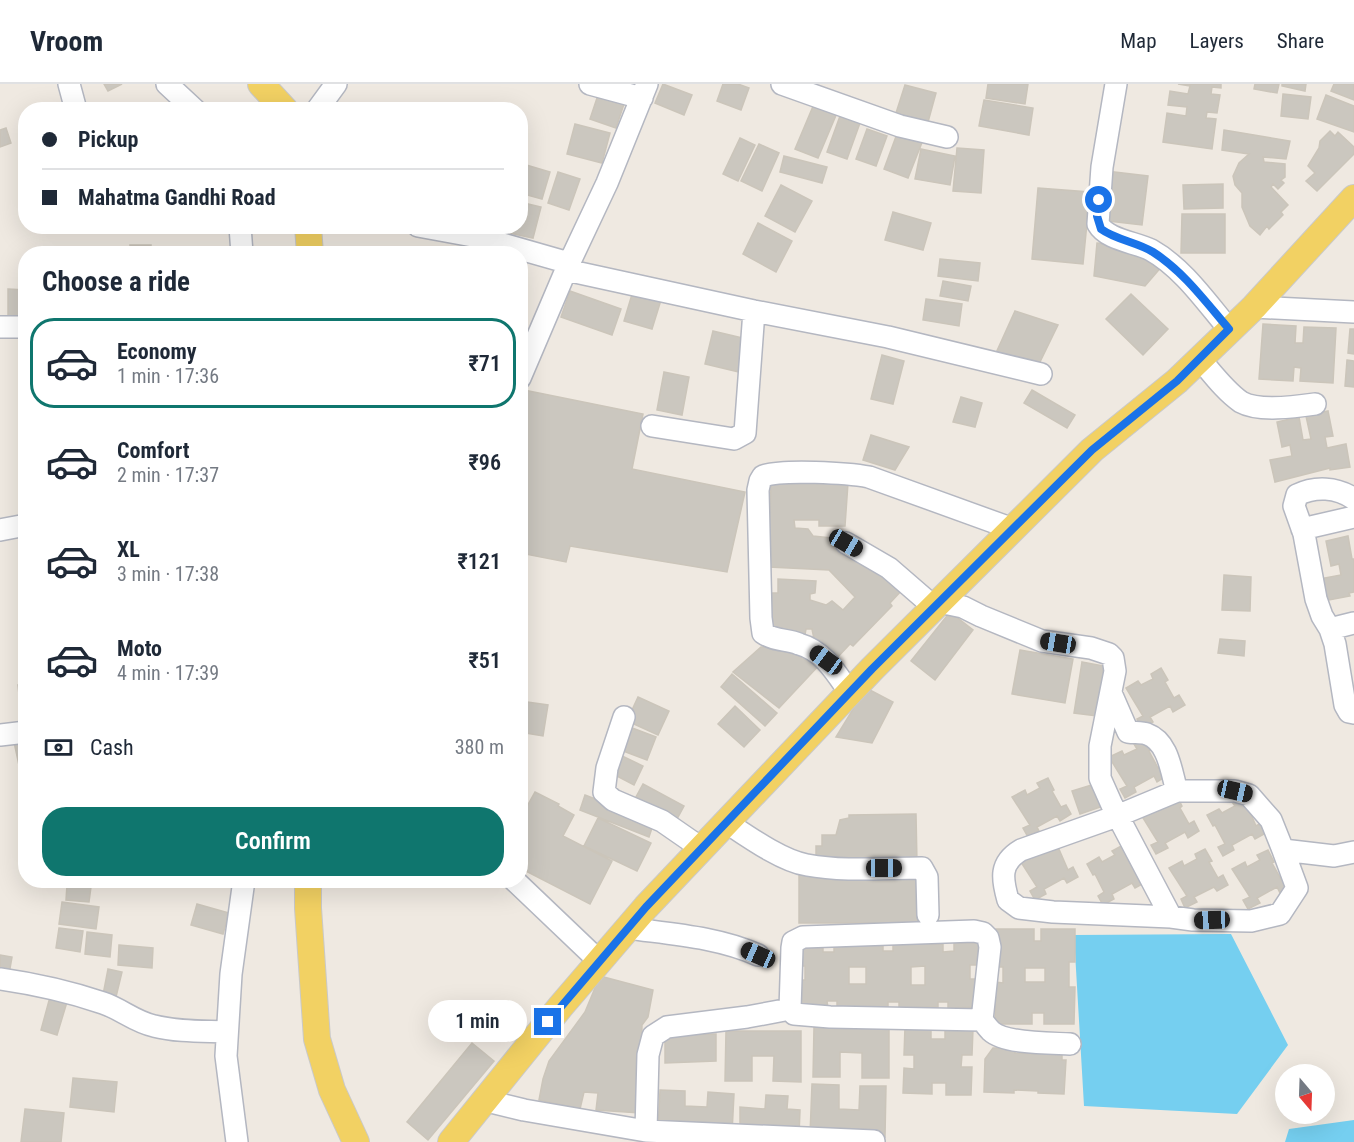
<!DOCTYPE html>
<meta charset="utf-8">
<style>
:root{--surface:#fff;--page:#f2f2f3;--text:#1f2937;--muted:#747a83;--line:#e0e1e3;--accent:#0f766e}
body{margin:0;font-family:"Roboto Condensed",sans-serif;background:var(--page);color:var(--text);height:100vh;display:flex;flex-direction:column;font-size:22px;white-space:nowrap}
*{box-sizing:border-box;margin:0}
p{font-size:20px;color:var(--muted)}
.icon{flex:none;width:33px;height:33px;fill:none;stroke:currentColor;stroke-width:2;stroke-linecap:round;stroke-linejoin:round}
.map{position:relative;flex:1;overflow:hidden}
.details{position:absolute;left:18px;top:162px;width:510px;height:642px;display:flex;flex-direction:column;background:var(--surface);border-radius:24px;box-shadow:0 6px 24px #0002}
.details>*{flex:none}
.guide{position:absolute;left:18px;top:18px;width:510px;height:132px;border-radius:24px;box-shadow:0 6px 24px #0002;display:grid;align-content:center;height:132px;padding:0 24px;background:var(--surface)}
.needle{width:39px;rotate:161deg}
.tools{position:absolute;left:1275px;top:980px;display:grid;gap:12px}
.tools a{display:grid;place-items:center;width:60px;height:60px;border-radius:50%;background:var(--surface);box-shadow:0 6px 24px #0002;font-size:30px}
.end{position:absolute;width:27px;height:27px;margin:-14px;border:8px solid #1a73e8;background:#fff;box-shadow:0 0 0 3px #fff}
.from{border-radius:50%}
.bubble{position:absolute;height:42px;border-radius:21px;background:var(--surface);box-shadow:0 6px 24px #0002;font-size:20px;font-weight:600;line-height:42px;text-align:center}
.car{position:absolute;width:18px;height:36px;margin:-18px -9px;border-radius:8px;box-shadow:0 0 4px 2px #0007;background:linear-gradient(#222 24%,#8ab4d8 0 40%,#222 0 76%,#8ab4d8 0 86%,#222 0)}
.guide b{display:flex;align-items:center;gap:21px;height:57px;font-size:22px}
.guide b+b{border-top:2px solid var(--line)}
.guide i{width:15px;height:15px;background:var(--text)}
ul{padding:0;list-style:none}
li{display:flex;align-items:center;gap:18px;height:90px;margin:0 12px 9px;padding:0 12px;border:3px solid transparent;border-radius:24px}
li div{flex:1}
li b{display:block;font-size:22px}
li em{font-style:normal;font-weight:600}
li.on{border-color:var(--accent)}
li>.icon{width:54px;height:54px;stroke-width:1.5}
h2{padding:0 24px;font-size:27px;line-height:72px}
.pay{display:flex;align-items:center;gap:15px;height:66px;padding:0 24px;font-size:22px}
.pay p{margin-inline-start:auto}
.cta{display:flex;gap:12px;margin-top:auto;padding:12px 24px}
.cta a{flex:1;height:69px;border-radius:24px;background:var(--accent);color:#fff;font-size:24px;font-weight:600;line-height:69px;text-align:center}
header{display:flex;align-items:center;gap:36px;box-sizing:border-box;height:84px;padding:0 30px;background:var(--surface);border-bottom:2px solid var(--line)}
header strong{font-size:28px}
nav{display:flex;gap:33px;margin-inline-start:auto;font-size:21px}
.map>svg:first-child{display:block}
.water{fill:#75cff0}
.building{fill:#cbc7bf;stroke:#cbc5ba;stroke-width:1.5;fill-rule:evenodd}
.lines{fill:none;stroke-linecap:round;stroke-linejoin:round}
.minor-casing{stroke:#b4b7c1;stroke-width:24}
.major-casing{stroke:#c9c9c9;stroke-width:28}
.minor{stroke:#fff;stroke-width:21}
.major{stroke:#f2d163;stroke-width:26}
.route{stroke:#1a73e8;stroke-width:8}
</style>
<header>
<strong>Vroom</strong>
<nav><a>Map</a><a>Layers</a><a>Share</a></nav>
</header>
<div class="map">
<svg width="1354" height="1058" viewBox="0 0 1354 1058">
<rect width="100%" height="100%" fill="#efe9e1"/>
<path class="water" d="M1231,850l57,111 -51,69 -153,-8 -10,-171z
M1354,1036v22h-69l4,-13z"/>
<path class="building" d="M104,0h18l-14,7z
M663,0l29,11 -8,20 -29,-12z
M723,0h15l11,4 -8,22 -24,-9z
M988,0h40l-3,20 -39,-6z
M1178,0h43v4l-9,-1 -1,7 9,1 -3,18 -10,-1 -1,6 10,1 -4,30 -49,-7 4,-29 19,3 1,-9 -19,-2 2,-14 18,3 2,-8z
M1255,0h24l-2,9 -23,-4z
M1282,0h24l-1,7 -23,-5z
M1334,0h20v16l-23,-9z
M905,1l31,8 -8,29 -32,-9z
M600,5l26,9 -10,30 -26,-9z
M1283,10l28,3 -3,22 -27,-3z
M1326,11l28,11v26l-37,-13z
M984,16l49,8 -4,27 -50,-9z
M814,20l23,9 -19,45 -23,-9z
M840,32l20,7 -13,36 -20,-7z
M575,40l35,9 -8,30 -35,-9z
M6,44l5,15 -11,4v-17z
M867,45l20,7 -11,30 -20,-7z
M1224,46l66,11 -4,18 -23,-2 1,5 21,2v13l-4,3 3,3 -6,6 -5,-5 -2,3 17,18 -7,7 2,3 -14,14 -2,-3 -7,9 -10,-9 -8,-19v-14l-7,-8 -2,-9 6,-13 10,-9 -27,-4z
M898,47l25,9 -15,38 -24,-9z
M1330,47l5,5 3,-4 16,15v7l-37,37 -11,-10 9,-8 -7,-7 11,-18 1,-7z
M740,54l15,7 -17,36 -15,-7z
M759,60l20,9 -17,38 -21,-10z
M957,64l27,2 -3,43 -28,-2z
M921,65l34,7 -5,29 -35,-6z
M784,72l43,11 -5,16 -42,-11z
M523,80l27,8 -8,27 -22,-6v-20z
M1106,87l42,5 -6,49 -42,-5z
M558,88l22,7 -11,31 -21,-7z
M1223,100v24l-39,1 -1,-24z
M781,101l31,16 -17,31 -30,-16z
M1038,104l52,4 -7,72 -51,-5z
M520,118l21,5 -8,31 -29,-6 1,-6h15z
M893,128l38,11 -8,27 -38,-10z
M1182,130h43v39h-44z
M758,139l34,18 -16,31 -33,-18z
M1097,159l22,2 44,20 -18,21 -51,-10z
M130,161h21v9h-21z
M940,175l40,4 -2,18 -40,-5z
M943,197l28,5 -3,15 -28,-5z
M8,205l18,1v28l-18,-1z
M570,207l51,18 -9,26 -51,-18z
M633,207l28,9 -9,29 -28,-8z
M1131,210l37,35 -25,26 -37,-36z
M926,215l36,5 -3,22 -36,-6z
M1015,227l43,14 -18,37 -44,-9z
M1263,240l33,2 -1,17h8l1,-16 32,1 -3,55 -33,-2 1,-13 -7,-1 -1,14 -34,-2z
M1350,245h4v25l-6,-1z
M713,247l34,8 -8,33 -34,-8z
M882,271l22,6 -11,43 -22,-5z
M26,272v22h-4l-2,-21z
M1347,276l7,1v26l-9,-1z
M664,288l25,5 -7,38 -25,-5z
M524,306l119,24 -11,55 113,23 -18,80 -157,-26 -4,16 -46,-9v-147z
M1032,306l43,25 -8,13 -43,-25z
M961,313l21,6 -7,24 -22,-5z
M1328,327l5,25 -8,1 2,11 19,-4 4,23 -20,3v-2l-55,14 -5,-22 22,-4 -2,-11 -8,2 -5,-25 22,-5 4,23 8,-1 -5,-23z
M871,351l38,12 -14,23 -32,-10z
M771,397l77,2 -3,43h-26v-6h-25l1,8 13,1 5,7 28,3v15l38,13 23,23 -12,13 2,3 -39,40 -3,-2 -14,15 -22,-20 -2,-10h-6l-1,6 -37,-2v-33l3,1v-8h7v-14l38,2 -1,12 -5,1v6l16,5 6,-4 11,9 12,-13 -26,-27 -60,-3z
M1348,452l4,23h2v33l-5,1 1,3 -26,5 -5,-22 22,-4 -2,-11 -8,2 -5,-25z
M1224,491l27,2 -1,34 -28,-1z
M950,528l23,18 -38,50 -24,-19z
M1220,555l25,2 -1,15 -26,-3z
M795,561l26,18 -42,45 -46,-36 28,-25z
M1020,566l53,9 -8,44 -53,-9z
M1082,578l22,4 -7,50 -23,-3z
M1161,584l7,12 -3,2 9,16 5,-3 6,10 -12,7 -3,-6 -20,11 3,5 -11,6 -5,-9 6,-3 -17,-28 12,-7 3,4 12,-6 -2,-5z
M732,590l45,39 -12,13 -44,-39z
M26,600v39l-4,1 -4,-39z
M866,604l27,14 -21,41 -36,-6z
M638,613l31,14 -11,24 -31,-14z
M520,617l28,4 -5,31 -23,-4z
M735,622l25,24 -16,17 -26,-23z
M627,642l29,11 -9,23 -29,-11z
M1145,654l6,12 -2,1 9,17 5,-3 5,10 -11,7 -3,-6 -20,11 2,5 -11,6 -5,-9 7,-3 -18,-29 13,-6 2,4 13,-6 -3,-5z
M26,656v29l-6,1 -6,-28z
M620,671l23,11 -9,19 -23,-12z
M1048,694l6,12 -2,1 9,16 5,-2 5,9 -11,7 -3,-5 -20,11 2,4 -11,6 -5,-9 7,-3 -18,-28 13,-7 2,5 13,-7 -3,-5z
M643,700l41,22 -7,13 -41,-22z
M1095,700l8,22 -23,8 -8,-23z
M535,708l24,12 -1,2 16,9 -11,21 49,25 -22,43 -70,-36v-49z
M1176,710l6,12 -2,2 9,16 5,-3 5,10 -11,7 -3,-6 -20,11 3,5 -12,6 -5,-9 7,-3 -18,-29 13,-6 2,4 13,-6z
M585,711l69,27 -5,15 -69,-27z
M1243,712l13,30 5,-3 5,10 -11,6 -3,-5 -20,11 2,5 -11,6 -5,-9 7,-3 -10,-19 -2,1 -6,-11 12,-6 3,4 13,-7 -3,-4z
M916,730l1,49 -101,1v-18h6v-11h14l4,-15 9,-2v-3z
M598,734l53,25 -14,28 -53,-25z
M1055,756l13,30 5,-3 5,10 -11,6 -3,-5 -20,11 2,5 -11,6 -5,-9 7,-4 -18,-28 12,-6 3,4 13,-6z
M1123,761l13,29 5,-2 5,10 -11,6 -3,-5 -20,11 2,5 -11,6 -5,-9 6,-4 -9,-18 -2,1 -6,-11 12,-7 3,5 13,-7 -3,-4z
M1205,765l7,12 -3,1 9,16 5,-3 5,10 -11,6 -3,-4 -20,10 3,5 -12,6 -4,-9 6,-3 -18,-28 13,-7 2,5 13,-7 -2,-5z
M1268,766l6,12 -2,1 9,16 5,-2 5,9 -11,7 -3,-6 -20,11 3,5 -12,6 -5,-9 7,-3 -18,-28 13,-7 2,5 13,-7 -3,-5z
M799,789h119v50h-119z
M67,801l24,2 -2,15 -23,-2z
M62,818l37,5 -3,22 -37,-5z
M197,820l32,9 -6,21 -32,-9z
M59,844l24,3 -3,21 -24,-4z
M996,845h38v12h7v-12h34v33h-6v25h6l-1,37h-30v-11h-12v11h-37l1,-42 7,1v-16h-7zM1025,884h20v14h-20z
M87,848l25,3 -2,22 -25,-3z
M954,859h26v22h-10v14h10v28l-32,1v-6h-10v5l-39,1v-6h-11v6h-51v-7h-10l1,7 -32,1v-29h9v-14h-9v-21l27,-1v8h11v-8h49v7h10v-7h50v8l11,-1zM925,882v19h-14v-18zM849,883h17v17h-17z
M119,861l34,3 -1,20 -34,-3z
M0,871l12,2 -3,17 -9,-2z
M108,885l14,3 -6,25 -13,-2z
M600,892l53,14 -5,27 -6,8 -2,88 -44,-3 2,-17 -14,-1 -4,17 -41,-9 4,-21 6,-18 36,-49z
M50,913l17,5 -10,33 -16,-5z
M814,943l75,1v50h-27v-25l-22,-1v25h-27z
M905,943l26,1v11h14v-11l28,1 -1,26h-10l-1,12h11l-1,28h-25v-12h-14v11l-29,-1 1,-25 10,1v-14h-10z
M726,947h75v51l-28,-1 1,-25h-22v25h-27z
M716,950v27l-51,2v-28z
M472,959l22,18 -66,79 -21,-18z
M993,964h22v5l22,1 1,-5 24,1v10h4l-2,34 -26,-1v-2l-24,-1v3l-30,-1 1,-33z
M73,994l44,4 -3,30 -44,-5z
M812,1000l27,1v24l20,1 1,-24h26l-1,51 -75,-2z
M660,1006l25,1v15l22,1 1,-15 26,2 -2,39 -74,-3z
M766,1011l22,1 -1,13 13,1 -1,25 -59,-2v-26l25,2z
M25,1025l39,4 -3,29h-40z"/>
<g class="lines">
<defs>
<path id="minor" d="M69,0l7,26
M167,0l28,26
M590,0l52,14
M782,0l118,42 47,11
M1116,0l-14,83 -4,57c9,16 37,18 53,26 32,18 55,52 78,79
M317,26l19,-26
M240,142l2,28
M418,142l60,11 91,26
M566,186l188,41 134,26 153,37
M1254,223l100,5
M0,243h26
M1199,274c13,15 26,33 42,44 18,10 54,5 74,2
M520,294l46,-108 41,-87 40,-99
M652,342l82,13 11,-6 9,-122
M1354,415c-17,-12 -39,-13 -57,-4l-3,11 10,28 12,65 6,17 8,13 5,15 10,61 4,7 5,1
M1302,445l52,-12
M0,446l26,-5
M846,459l43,25 45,39
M939,518l24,5 18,9 61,25 49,7 18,6 4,4 2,13 -15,75v32l12,27 59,112
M1330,545l24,-6
M850,609c-14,-20 -26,-42 -51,-49 -12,-5 -25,-3 -36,-11l-2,-15 -3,-128 2,-9 3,-5c19,-7 85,-3 106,1l144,52
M1111,609l17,39c7,1 13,0 19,2 22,8 24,38 30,57
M624,633l-17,51 -3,24 9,8 49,21 39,27
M0,651l26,-3
M726,738c21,14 56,39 81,43 37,7 77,3 115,3l5,9 1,38
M1283,766l-12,-30 -22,-25 -14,-4h-58l-60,25 -96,34c-22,13 -19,29 -13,50l11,8 34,4 118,5 22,3 58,1 29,-7 17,-26 -14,-38 51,6 20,-4
M514,796l85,81
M628,844c43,6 90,9 130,27
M0,895c35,5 70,13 103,24 18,6 32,19 51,23 24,6 48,5 73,6
M790,925l2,-61 1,-6 10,-5 171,-6 9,2 5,5 2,9 -8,73
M483,1016l41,10 122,21 228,10
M646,1047l2,-76 5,-19 14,-9 80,-10 43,-8 4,5 36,3 152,3c3,4 6,8 9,11 14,13 59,12 79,13
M237,1058l-11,-86 5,-82 13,-94"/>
<path id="major" d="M261,0l24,26
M308,142l2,28
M308,796v28l9,131 15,51 24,52
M451,1058l110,-136 85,-99 131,-138 95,-100 220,-219 85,-69 77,-74 100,-109"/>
</defs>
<use href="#minor" class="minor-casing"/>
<use href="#major" class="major-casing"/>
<use href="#minor" class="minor"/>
<use href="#major" class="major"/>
</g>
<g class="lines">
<path class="route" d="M548,938l98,-115 226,-238 220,-219 85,-69 52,-52c-24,-28 -46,-58 -76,-77 -16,-10 -37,-12 -52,-23l-4,-13 2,-16"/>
</g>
</svg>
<div class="tools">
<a><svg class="needle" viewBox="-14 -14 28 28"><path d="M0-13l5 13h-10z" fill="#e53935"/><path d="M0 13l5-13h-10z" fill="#747a83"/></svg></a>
</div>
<i class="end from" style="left:1099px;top:116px"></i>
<i class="end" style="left:548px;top:938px"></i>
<div class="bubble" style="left:428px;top:916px;width:99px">1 min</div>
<i class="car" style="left:846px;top:459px;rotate:120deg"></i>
<i class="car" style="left:1058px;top:559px;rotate:279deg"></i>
<i class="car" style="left:826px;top:576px;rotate:306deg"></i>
<i class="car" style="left:1235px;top:707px;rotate:103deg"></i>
<i class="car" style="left:884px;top:784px;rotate:90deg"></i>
<i class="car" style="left:1212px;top:836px;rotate:268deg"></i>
<i class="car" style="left:758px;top:871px;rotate:294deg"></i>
<div class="guide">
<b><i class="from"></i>Pickup</b>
<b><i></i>Mahatma Gandhi Road</b>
</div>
<section class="details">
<h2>Choose a ride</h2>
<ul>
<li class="on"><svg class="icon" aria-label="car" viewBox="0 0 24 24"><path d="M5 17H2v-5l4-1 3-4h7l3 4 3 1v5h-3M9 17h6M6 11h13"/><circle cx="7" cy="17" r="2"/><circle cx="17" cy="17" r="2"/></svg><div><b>Economy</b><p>1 min · 17:36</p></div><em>₹71</em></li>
<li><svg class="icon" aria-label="car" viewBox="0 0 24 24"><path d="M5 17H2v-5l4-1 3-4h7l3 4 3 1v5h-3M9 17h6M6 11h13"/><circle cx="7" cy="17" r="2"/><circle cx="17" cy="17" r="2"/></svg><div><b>Comfort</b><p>2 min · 17:37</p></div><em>₹96</em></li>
<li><svg class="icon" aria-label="car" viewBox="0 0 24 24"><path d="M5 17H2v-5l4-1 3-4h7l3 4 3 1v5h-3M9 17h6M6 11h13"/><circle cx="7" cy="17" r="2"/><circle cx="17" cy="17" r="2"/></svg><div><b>XL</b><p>3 min · 17:38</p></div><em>₹121</em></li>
<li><svg class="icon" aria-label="car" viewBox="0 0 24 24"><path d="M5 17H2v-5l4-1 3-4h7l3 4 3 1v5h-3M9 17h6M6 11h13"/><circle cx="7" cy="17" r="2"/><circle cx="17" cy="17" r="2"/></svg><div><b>Moto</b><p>4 min · 17:39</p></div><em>₹51</em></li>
</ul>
<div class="pay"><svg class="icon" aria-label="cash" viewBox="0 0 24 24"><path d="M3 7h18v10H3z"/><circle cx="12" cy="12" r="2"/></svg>Cash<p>380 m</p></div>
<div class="cta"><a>Confirm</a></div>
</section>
</div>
